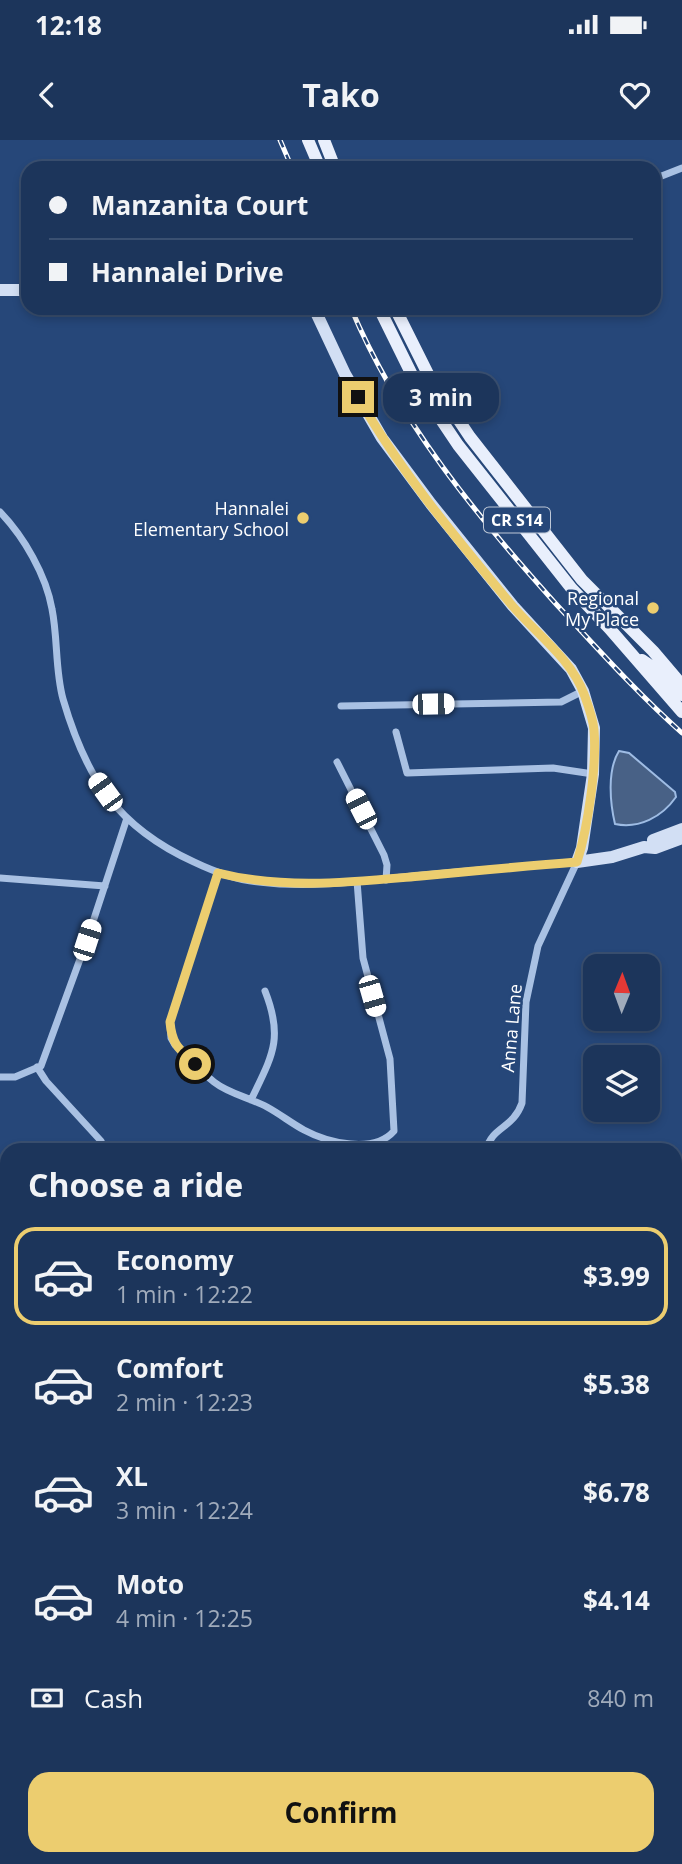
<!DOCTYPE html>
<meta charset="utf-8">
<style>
:root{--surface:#1c355b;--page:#294064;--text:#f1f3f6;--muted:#a0abbb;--line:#3a5071;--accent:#eccd6f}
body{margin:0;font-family:"Open Sans",sans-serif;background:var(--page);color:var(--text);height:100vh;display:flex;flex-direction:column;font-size:26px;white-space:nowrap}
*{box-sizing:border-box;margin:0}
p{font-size:23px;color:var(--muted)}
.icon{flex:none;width:38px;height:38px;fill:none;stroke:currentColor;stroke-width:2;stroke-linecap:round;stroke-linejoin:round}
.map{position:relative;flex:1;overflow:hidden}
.details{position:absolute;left:0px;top:1003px;width:682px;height:723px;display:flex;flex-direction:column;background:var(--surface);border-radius:21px 21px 0 0;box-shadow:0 4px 10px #0003,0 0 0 2px var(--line)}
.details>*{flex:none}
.banner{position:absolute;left:21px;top:21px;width:640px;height:154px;border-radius:21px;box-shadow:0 4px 10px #0003,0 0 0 2px var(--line);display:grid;align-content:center;height:154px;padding:0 28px;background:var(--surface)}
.needle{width:46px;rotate:1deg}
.fabs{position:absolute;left:583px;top:814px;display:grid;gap:14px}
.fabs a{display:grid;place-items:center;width:77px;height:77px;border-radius:14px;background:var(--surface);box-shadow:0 4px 10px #0003,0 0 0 2px var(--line);font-size:35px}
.end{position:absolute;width:32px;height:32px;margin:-16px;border:9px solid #eccd6f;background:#111;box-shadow:0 0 0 4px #111}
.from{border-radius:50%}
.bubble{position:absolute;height:49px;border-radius:21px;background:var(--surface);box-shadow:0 4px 10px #0003,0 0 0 2px var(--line);font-size:23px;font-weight:700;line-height:49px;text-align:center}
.car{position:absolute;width:21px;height:42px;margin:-21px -10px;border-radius:9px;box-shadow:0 0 5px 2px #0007;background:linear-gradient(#fff 24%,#345 0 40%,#fff 0 76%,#345 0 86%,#fff 0)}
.banner b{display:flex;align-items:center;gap:24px;height:66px;font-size:26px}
.banner b+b{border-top:2px solid var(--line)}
.banner i{width:18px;height:18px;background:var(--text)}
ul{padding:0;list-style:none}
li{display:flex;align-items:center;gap:21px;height:98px;margin:0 14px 10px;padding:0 14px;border:4px solid transparent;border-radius:21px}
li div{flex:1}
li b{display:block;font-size:26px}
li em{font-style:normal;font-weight:700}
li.selected{border-color:var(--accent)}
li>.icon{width:63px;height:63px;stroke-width:1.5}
h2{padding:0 28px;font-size:32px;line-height:84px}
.pay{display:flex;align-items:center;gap:18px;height:77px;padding:0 28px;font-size:26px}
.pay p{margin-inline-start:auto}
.button{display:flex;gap:14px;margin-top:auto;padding:14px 28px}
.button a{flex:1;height:80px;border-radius:21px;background:var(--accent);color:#111;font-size:28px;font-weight:700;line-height:80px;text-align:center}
.status{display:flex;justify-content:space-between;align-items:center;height:49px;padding:0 35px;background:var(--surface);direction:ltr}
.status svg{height:19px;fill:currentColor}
header{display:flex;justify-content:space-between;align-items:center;height:91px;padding:0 28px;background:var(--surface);font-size:32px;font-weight:700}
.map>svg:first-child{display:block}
.water{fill:#486186;stroke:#9ebce4;stroke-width:2}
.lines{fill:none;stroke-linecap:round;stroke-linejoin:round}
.street{stroke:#a9c1e3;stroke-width:7}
.secondary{stroke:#d2dff4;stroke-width:12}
.primary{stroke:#e9effc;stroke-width:12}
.highway{stroke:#fff;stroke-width:16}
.rail-casing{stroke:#fff;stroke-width:5}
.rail{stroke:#264779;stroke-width:2.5;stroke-dasharray:8;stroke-linecap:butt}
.route{stroke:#eccd6f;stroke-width:9}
.poi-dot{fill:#eccd6f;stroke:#264779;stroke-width:2.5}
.labels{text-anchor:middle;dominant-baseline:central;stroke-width:5;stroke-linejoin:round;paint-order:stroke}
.shield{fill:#264779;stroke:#bec8d7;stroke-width:2}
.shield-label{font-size:16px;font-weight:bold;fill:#fff}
.poi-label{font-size:18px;fill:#fff;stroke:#264779;text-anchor:end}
.street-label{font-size:18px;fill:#fff;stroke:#264779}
</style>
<div class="status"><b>12:18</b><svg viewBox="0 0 49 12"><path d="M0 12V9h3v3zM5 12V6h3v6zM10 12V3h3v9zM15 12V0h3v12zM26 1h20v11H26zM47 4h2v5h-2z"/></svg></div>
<header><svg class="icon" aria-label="back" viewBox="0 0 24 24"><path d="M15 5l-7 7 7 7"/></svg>Tako<svg class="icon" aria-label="heart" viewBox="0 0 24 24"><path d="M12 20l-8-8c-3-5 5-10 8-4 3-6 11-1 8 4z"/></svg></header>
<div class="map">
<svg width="682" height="1724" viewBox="0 0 682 1724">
<rect width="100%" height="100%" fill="#264779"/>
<path class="water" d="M619,611l10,2 46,39 1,5c-14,20 -37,32 -61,27 -5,-21 -8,-54 4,-73z"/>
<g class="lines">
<path class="street" d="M654,39l28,-11
M0,372c24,25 46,63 52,97 6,30 3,61 11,90 23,79 54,128 131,163 21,10 42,18 65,20 47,6 97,0 144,-5 58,-6 116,-10 174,-15l-39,84 -12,56 -4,101c-9,26 -30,23 -36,47
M341,566l220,-4 22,-11
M396,592l11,41 146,-5 40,6
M337,622l47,93 3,10 -1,15
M218,733l-48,149 1,16 4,7c13,12 25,26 39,37 15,12 37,16 53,25 13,7 24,16 37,23 24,13 70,24 90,1l-4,-72 -27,-101 -6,-77
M0,738l105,8
M37,927l9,14 55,60
M0,937h15l26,-11 46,-126 40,-122
M251,960c21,-44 33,-61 14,-109"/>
<path class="secondary" d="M0,150h28
M314,168l31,66 37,64 49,66 82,102 58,63 12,22 11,37 -1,46 -11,74 -5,14 35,-5 32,-10 11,1 27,-10
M653,700l29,-11
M0,1479h7
M676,1553l6,3
M676,1577l6,3
M676,1587l6,3
M676,1692l6,-10
M658,1724l3,-6"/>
<path class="primary" d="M308,0l12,28
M324,0l11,28
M379,168l36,73 43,64 114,144 37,39 73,84
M395,168l33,66 42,63 112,143 71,71 29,34
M642,520l25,17 15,18"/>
<path class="highway" d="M0,1608l7,3
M0,1634l7,3
M169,1718l9,6
M215,1718l9,6
M241,1718l10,6"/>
<defs>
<path id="rail" d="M280,0l12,28
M351,168c47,112 124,206 205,296 41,44 81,89 126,129"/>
</defs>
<use href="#rail" class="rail-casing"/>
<use href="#rail" class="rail"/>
</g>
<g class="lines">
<path class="route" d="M195,924c-16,-15 -23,-19 -25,-42l48,-149c67,17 135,9 203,3 52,-5 104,-10 156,-14 11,-35 20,-96 17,-132 -1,-12 -6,-25 -10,-36 -13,-36 -50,-62 -74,-91 -54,-65 -110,-132 -152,-206"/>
</g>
<g class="poi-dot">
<circle cx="303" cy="378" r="7"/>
<circle cx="653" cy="468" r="7"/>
</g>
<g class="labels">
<rect class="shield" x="484" y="367.5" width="66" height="25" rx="5"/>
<g class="shield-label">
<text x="517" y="380">CR S14</text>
</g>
<g class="poi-label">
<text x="289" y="368">Hannalei<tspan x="289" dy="21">Elementary School</tspan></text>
<text x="639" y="458">Regional<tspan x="639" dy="21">My Place</tspan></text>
</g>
<g class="street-label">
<text transform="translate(511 888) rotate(-85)">Anna Lane</text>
</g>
</g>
</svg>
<div class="fabs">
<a><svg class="needle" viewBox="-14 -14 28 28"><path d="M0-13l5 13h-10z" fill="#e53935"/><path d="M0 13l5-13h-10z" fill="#a0abbb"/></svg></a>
<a><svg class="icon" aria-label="layers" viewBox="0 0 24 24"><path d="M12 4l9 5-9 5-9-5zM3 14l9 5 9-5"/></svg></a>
</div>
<i class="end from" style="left:195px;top:924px"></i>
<i class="end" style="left:358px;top:257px"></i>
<div class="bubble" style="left:383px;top:233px;width:116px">3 min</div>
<i class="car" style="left:433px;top:564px;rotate:89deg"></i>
<i class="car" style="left:105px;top:652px;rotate:324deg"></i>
<i class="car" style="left:361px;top:669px;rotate:333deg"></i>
<i class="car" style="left:87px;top:800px;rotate:18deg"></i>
<i class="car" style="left:372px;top:856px;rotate:164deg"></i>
<div class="banner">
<b><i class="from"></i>Manzanita Court</b>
<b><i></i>Hannalei Drive</b>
</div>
<section class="details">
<h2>Choose a ride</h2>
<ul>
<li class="selected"><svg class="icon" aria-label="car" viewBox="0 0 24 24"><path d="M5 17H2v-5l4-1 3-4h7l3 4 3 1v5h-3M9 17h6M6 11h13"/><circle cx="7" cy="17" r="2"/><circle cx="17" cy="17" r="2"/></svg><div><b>Economy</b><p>1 min · 12:22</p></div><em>$3.99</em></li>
<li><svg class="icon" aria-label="car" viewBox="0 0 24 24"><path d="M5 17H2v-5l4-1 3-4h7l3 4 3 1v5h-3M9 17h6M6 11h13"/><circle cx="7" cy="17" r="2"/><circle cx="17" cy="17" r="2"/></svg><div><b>Comfort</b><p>2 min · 12:23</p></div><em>$5.38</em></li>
<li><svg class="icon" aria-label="car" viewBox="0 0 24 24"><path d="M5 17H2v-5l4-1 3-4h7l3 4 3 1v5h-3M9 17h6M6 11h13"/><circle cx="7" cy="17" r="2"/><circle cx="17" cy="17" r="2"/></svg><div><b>XL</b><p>3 min · 12:24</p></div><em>$6.78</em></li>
<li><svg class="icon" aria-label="car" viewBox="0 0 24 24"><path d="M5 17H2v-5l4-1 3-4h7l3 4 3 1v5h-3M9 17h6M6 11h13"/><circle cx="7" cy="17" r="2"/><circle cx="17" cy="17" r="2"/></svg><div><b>Moto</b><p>4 min · 12:25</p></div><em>$4.14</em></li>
</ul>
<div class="pay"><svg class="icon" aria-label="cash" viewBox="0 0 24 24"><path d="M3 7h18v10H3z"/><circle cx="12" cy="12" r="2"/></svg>Cash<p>840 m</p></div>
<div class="button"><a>Confirm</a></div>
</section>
</div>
